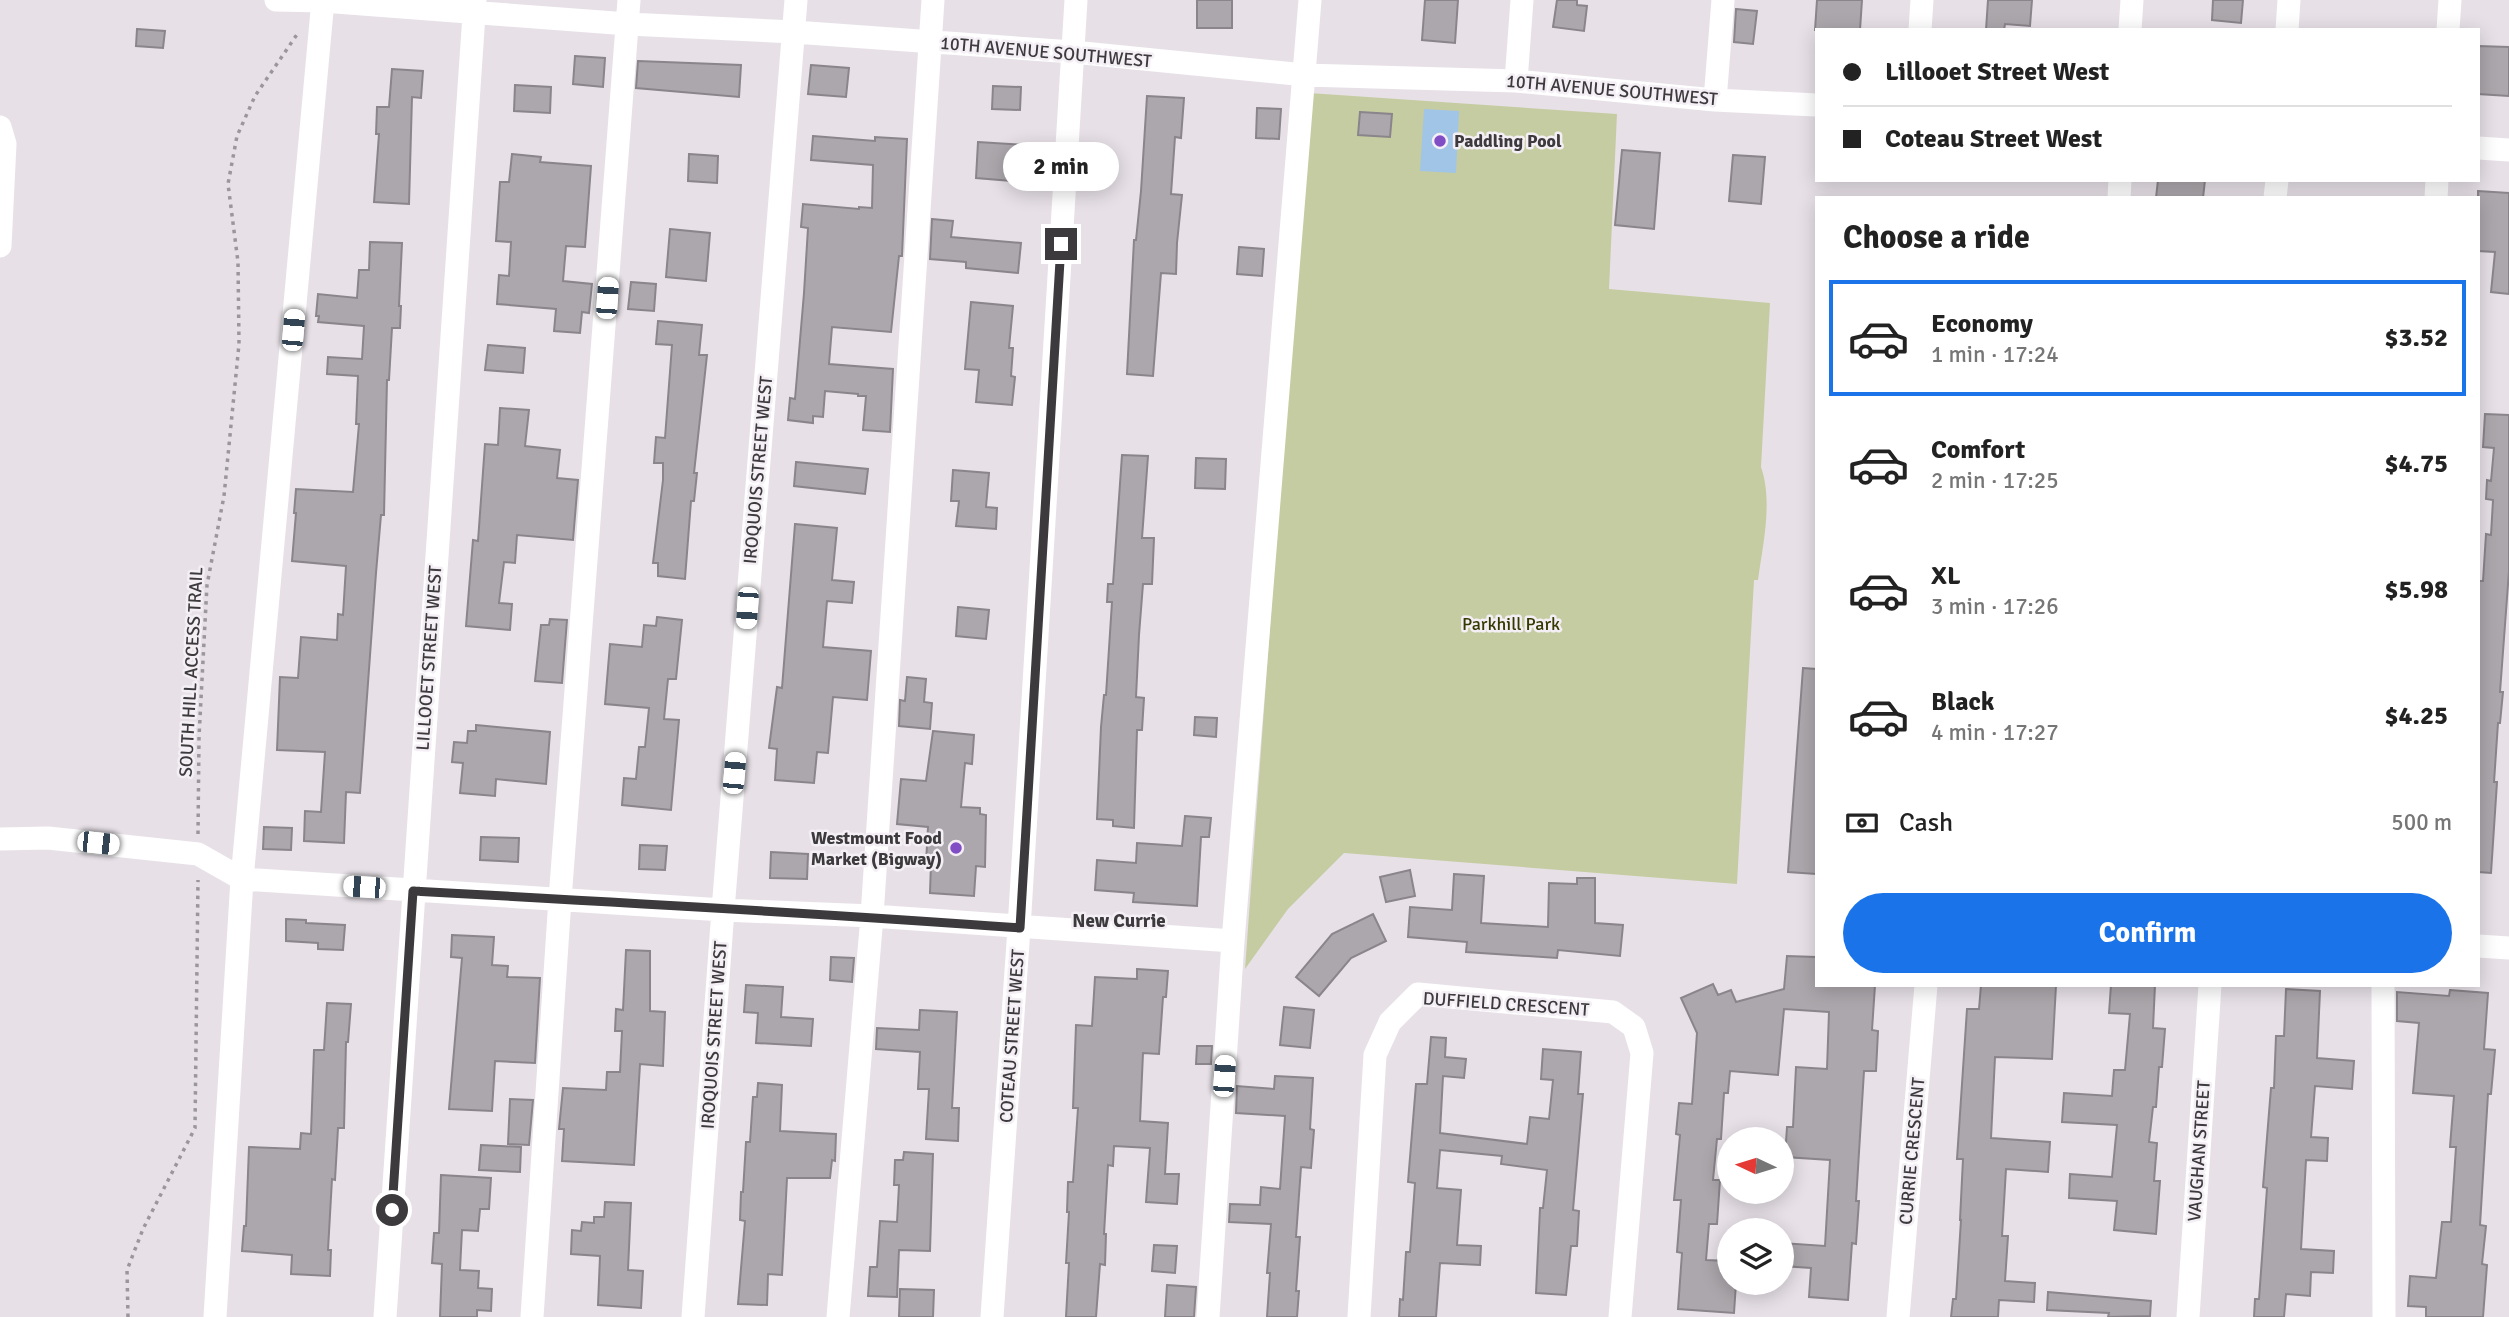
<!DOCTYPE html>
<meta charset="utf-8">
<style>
:root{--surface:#fff;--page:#f6f6f6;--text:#222;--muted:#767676;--line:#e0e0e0;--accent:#1a73e8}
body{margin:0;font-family:Signika,sans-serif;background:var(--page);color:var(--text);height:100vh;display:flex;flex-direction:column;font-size:26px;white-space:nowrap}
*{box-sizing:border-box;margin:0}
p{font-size:23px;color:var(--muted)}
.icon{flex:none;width:38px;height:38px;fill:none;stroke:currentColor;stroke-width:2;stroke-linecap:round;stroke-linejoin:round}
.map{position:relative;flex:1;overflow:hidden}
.side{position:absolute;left:1815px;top:196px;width:665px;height:791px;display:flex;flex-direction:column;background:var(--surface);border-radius:0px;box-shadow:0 4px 18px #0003}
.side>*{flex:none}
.top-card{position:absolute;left:1815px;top:28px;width:665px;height:154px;border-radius:0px;box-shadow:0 4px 18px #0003;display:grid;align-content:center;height:154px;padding:0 28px;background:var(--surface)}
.needle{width:46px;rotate:274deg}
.buttons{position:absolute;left:1717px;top:1127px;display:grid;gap:14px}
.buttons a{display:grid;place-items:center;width:77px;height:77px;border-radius:50%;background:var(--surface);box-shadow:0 4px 18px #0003;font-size:35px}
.end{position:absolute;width:32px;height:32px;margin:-16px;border:9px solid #3c3a3c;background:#fff;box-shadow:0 0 0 4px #fff}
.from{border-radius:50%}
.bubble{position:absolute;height:49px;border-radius:24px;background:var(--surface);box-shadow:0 4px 18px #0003;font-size:23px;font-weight:700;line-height:49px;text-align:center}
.car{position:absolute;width:21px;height:42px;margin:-21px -10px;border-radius:9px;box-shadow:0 0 5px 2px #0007;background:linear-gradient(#fff 24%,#345 0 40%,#fff 0 76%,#345 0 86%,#fff 0)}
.top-card b{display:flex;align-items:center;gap:24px;height:66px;font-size:26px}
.top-card b+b{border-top:2px solid var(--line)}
.top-card i{width:18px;height:18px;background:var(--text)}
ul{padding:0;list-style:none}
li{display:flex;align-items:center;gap:21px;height:116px;margin:0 14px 10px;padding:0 14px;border:4px solid transparent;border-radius:0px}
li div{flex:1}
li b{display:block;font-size:26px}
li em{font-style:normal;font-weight:700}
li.on{border-color:var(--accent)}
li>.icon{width:63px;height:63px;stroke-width:1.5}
h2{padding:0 28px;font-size:32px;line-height:84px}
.pay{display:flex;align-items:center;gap:18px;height:77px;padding:0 28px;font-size:26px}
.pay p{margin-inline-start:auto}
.cta{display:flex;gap:14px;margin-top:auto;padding:14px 28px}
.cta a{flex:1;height:80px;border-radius:42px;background:var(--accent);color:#fff;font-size:28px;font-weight:700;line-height:80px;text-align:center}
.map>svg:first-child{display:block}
.green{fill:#c6cca2}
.water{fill:#a1c5e7}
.building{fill:#aca7ac;stroke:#8a858a;stroke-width:2}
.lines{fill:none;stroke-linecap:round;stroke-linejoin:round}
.path{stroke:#9b969b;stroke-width:3.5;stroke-dasharray:3.5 5;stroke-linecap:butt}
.minor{stroke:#fff;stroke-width:23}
.route{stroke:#3c3a3c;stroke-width:9}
.poi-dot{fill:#804dc5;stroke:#f4eff5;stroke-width:2.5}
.labels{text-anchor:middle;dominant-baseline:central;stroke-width:5;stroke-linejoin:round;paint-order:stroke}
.street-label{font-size:18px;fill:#3c3a3c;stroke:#f4eff5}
.poi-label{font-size:18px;font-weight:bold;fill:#3c3a3c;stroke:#f4eff5;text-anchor:start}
.park-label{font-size:18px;fill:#343900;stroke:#f4eff5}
.neighbourhood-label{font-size:19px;font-weight:bold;fill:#3c3a3c;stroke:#f4eff5}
</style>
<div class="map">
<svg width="2509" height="1317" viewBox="0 0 2509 1317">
<rect width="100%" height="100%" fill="#e7e1e7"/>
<path class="green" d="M1309,93l308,21 -8,175 161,14 -9,164c12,34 2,77 -3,113h-4l-17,304 -393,-31 -56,56 -43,60z"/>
<path class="water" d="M1424,109l35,2 -3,62 -36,-2z"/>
<path class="building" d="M1197,0h35v28h-35z
M1425,0h33l-3,43 -33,-3z
M1557,0h20v5l10,1 -3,25 -31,-4z
M1817,0h45l-2,30h-45z
M1988,0h44l-2,26 -25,-2 -1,6h-18z
M2213,0h30l-2,23 -29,-3z
M1736,9l21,2 -4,33 -19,-2z
M137,29l28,2 -2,17 -27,-2z
M2478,46l31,1v49l-31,-2z
M575,56l30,2 -2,29 -30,-3z
M638,61l103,4 -2,32 -103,-9z
M811,65l38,3 -3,29 -38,-3z
M392,69l31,2 -2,27 -9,-1 -3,107 -35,-2 5,-68h-3l1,-27h12z
M515,85l36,2 -1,26 -36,-2z
M993,86l28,1 -1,23 -28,-1z
M1147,96l37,2 -3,40 -6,-1 -4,57 11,1 -5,48 -1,31 -15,-1 -8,103 -26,-2 7,-134h2l5,-49z
M1257,108l24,1 -2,30 -23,-1z
M1360,112l32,2 -2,23 -32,-2z
M813,136l62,5v-4l32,2 -5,117h-3l-8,76 -59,-5 -3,37 64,5 -3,63 -27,-2 3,-34h-8v-2l-33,-3 -2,26 -10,-1v7l-25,-3 2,-22 5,1 9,-106 4,-65 -7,-1 2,-23 56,5v-2l13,1 1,-43 -62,-5z
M978,142l47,3 -2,37 -47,-4z
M1622,150l38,3 -6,76 -39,-4z
M512,154l29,3 -1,5 51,4 -6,81 -19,-1 -3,35 29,3 -3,29 -7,-1 -2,21 -26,-2 2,-22 -59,-5 2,-29 10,1 2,-34 -15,-1 4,-59h9z
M689,154l29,2 -1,27 -29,-2z
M1733,155l32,2 -4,47 -32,-3z
M2158,180h47l-2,18h-47z
M2478,191l31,2v101l-18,-2 4,-40 -17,-1z
M932,219l21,2 -2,16 70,6 -3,30 -52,-5v-6l-36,-3z
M670,229l40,4 -4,48 -40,-4z
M370,242l32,1 -3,63h2l-1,22h-8l-3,52h-2l-3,135h-3l-5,58 -16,220 -14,-1 -2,51 -40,-2 1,-30 16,1 4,-60 -48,-2 3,-73 18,1 3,-41 36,3 1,-26 5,1 3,-49 -54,-5 4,-48h-2l2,-24 57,3 6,-68h-3l2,-48 -31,-2 1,-17 34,2 2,-33 -46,-4 1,-6h-3l2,-22 39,4 2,-28h10z
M1239,247l25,2 -2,27 -25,-2z
M631,282l25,2 -2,27 -26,-2z
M971,302l42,4 -4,42h4l-2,28 4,1 -3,28 -36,-3 3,-32 -14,-1z
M658,321l44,4 -3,30h8l-13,118h3l-3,28h-3l-6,78 -27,-3v-13h-5l10,-83v-17h-9l2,-26 9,1 7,-93 -16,-1z
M488,345l37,3 -2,25 -38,-3z
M500,408l29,2 -4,36 35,4 -3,28 21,2 -5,60 -56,-5 -2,28 -11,-1 -5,41 13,1 -2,26 -44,-4 7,-86 5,1 7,-97 13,1z
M2485,414l24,1v156l-9,121h3l-3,31h-2l-4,59h3l-6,91 -13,-1v-291h5l3,-47 5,1 2,-35 -7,-1 1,-19 4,1 3,-33 -11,-1z
M1122,455l26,1 -6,82h12l-2,46h-9l-4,51 -3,62 8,1 -2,32h-5l-3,98 -21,-2v-6l-16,-1 4,-92 3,-32h2l6,-93h-5l1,-18h5z
M1196,458l30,1 -1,30 -30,-1z
M796,462l72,7 -3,25 -71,-8z
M953,470l36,3 -3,34 11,1 -1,21 -40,-3 3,-25h-8z
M795,524l42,4 -5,52 22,2 -2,21 -25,-2 -4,46 48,4 -4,49 -34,-3 -5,56 -11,-1 -3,31 -39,-3 2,-31 -8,-1 8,-61 5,1z
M958,607l31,3 -3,29 -30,-3z
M657,617l25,3 -6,59h-8l-4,40 15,1 -8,90 -49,-5 2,-27 12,1 3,-32h6l4,-39 -44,-4 5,-60 32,3 2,-22 12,1z
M550,619l17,1 -5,63 -27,-2 6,-56h8z
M1803,668l13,1v205l-28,-2z
M907,677l19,2 -2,23 8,1 -2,26 -31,-3 1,-26 5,1z
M1195,717l22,1 -1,19 -22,-2z
M476,725l74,7 -4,52 -50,-5 -1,17 -35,-3 3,-30 -11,-1 2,-20 13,1 1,-12h8z
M933,731l41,4 -2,29 -7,-1 -4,44 19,1v6l6,1 -1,52 -9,-1 -2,30 -44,-3 1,-30h-5l2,-36 -31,-3 4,-45 25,2z
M1185,816l26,2 -2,19h-8l-4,69 -64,-4 1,-9 -39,-3 2,-30 39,3 1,-20 45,3z
M264,827l28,1 -1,22 -28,-1z
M481,837l38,1 -1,24 -38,-2z
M640,845l27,1 -2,24 -26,-1z
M771,852l37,2 -1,25 -37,-1z
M1410,870l5,26 -29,6 -6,-25z
M1454,874l30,2 -3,47 67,4 1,-44 28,1v-6h18v45l28,2 -3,31 -62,-6 -1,8 -91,-6 1,-10 -59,-5 2,-30 42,3z
M1373,914l13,27 -35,17 -32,38 -23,-19 36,-43z
M286,919l20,1v3l39,2 -2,25 -25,-1v-6l-32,-2z
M452,935l42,2 -2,28 16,1 -1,11 33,1 -5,85 -40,-2 -3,50 -43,-2 13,-151 -11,-1z
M626,950l24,1v60l15,1 -2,54 -23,-2 -6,101 -72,-4 2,-32h-5l4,-41 43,2 1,-18h13l2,-41h-7l1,-22 7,1z
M1787,956l29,1v28h59l-3,45 6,1 -2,40h-12l-8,130h3l-3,43 -4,-1 -4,57 -39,-3 2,-29 -29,-2v-23l43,3 5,-86 -45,-3 2,-30h6l3,-60 31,2 2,-57 -45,-3 -6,66 -48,-4 -2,22h-4l-3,46h-4l-4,41h7l-3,44h-8l-3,36 23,1v22h7l-2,30 -56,-4 4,-56 -5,-1 4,-52h-7l6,-65 -4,-1 3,-31 13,1 5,-71 -16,-35 32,-14 5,11 13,-5 5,12 48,-13z
M831,957l23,1 -2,24 -22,-2z
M1137,969l31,2 -2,26h-3l-4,57 -16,-1 -3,68 28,2 -3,51h14l-2,30 -31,-2 4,-54 -36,-2 -1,20 -5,-1 -4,69h2l-1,31 -5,-1 -4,53h-30l3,-54h-3l3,-51h-2l1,-30h5l5,-74h-5l3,-83 16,1 3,-49 42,2z
M746,985l37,2 -2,30 32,2 -2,27 -55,-3 2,-30 -14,-1z
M1981,985h75l-4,74 -57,-2 -4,81 59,4 -2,30 -42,-3 -4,67h6l-3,45 30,2 -1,19 -35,-2 -1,17h-47l2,-18h3l5,-79h-1l3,-61h-6l10,-150h12z
M2111,985h44l-2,43 12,1 -3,38h-3l-3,40h-3l-4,35 8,1 -3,38h6l-4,53 -42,-4 3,-29 -48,-3 1,-24 42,3 5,-52 -55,-3 2,-29 48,3 2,-26h11l5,-56 -21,-1z
M2286,989l34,2 -3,67 37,3 -2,28 -37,-3 -4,51 17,1 -1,23 -21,-1 -5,89 33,2 -1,22 -22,-1 -1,24 -24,-2 -2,23h-30l1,-18h4l8,-111 -4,-1 8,-99h3l2,-52h8z
M2450,990l38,3 -4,56 11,1 -4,44h-3l-8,131 6,1 -4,38 5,1 -4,52h-57v-10l-18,-1 2,-30 26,2 6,-56h9l5,-75h-6l4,-51 -41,-3 6,-70 -22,-2v-29l52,4z
M327,1003l24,1 -3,38h-2l-2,86h-6l-3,52 -3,-1 -4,71h3l-1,26 -39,-2 1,-19 -50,-4 2,-25h2l3,-79 51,2 1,-16 10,1 3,-84h10z
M1284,1007l30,3 -4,38 -30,-3z
M920,1010l37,2 -5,96h7l-1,33 -32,-2 3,-50h-11l2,-37 -44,-3 1,-21 42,2z
M1431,1037l15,1 -1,19 21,2 -2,19 -21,-2 -3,57 87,11 3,-27 19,2 4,-39 -12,-1 2,-30 38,3 -3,42h5l-10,116 6,1 -2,35h-6l-5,49 -30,-2 4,-85h3l4,-38 -46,-6 1,-8 -62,-6 -3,38 24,2 -4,55 24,1 -1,19 -40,-2 -4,54h-37l1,-18 3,1 3,-48h4l5,-69 -7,-1 8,-98h11z
M1197,1046h15l-1,18h-15z
M1275,1076l38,2 -3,51 4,1 -3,38 -10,-1 -5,70h4l-4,54h3l-2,26h-30l3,-44h-3l4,-49 -42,-2 1,-18 30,1 1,-18 19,2 5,-73 -49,-3 1,-27 37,3z
M758,1083l24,2 -2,46 56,3 -1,27 -3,-1 -2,18h-43l-5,97 -14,-1 -1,31 -29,-1 7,-83 -5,-1 1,-28h2l3,-50h4l3,-45h4z
M510,1099l23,1 -4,45 -21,-1z
M481,1145l40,2 -1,25 -41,-2z
M904,1152l29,2 -3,97 -31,-1 -2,47 -29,-1 2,-29h7l3,-46 17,1 2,-37h-5l1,-25h8z
M441,1175l50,3 -2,31h-9l-2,22 -16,-1 -2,40 19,1 -1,17 14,1 -1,22 -14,-1v7h-37l2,-53 -10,-1 2,-30h5z
M605,1202l26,1 -3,67 15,1 -2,37 -43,-3 2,-49 -29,-2 1,-24 9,1 1,-9 12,1v-6h10z
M1154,1245l23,1 -2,27 -23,-2z
M1167,1285l29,2 -2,30h-29z
M900,1289l34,1 -1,27h-34z
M2048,1292l103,9 -1,15 -42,1 1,-4 -62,-3z"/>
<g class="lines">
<path class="path" d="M198,834l1,-97 8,-152 17,-89 15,-152 -1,-82 -10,-78 9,-48 18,-40 43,-63
M128,1317l-1,-47 16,-41 52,-101 3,-248"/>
<path class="minor" d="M276,0l47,1 305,23 166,8 279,20 232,23 211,6 199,19 101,5
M1920,30l2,-30
M2130,30l2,-30
M2287,30l2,-30
M2448,30l2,-30
M1516,81l6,-81
M1715,100l8,-100
M0,127l5,17 -5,102
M2478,148l31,2
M2119,198l1,-18
M2275,198l2,-18
M2436,198l1,-18
M0,839l48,-1 150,16 44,25 481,31 149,6 361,25
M2478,946l31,2
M2383,985l1,332
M215,1317l27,-438 81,-879
M385,1317l90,-1317
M532,1317l28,-418 69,-899
M693,1317l30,-407 73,-910
M838,1317l34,-401 61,-916
M992,1317l27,-389 57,-928
M1208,1317l25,-376 77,-941
M1359,1317l16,-262 15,-33 28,-28 195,18 21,15 8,26 -22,264
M1898,1317l28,-332
M2188,1317l22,-332"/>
</g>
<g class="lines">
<path class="route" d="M392,1210l21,-319c202,11 405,22 607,37l41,-684"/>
</g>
<g class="poi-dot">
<circle cx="1440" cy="141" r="7"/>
<circle cx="956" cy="848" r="7"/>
</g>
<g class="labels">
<g class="street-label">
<text transform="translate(1046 52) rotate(5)">10TH AVENUE SOUTHWEST</text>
<text transform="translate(1612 90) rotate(5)">10TH AVENUE SOUTHWEST</text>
<text transform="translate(758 470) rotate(-85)">IROQUOIS STREET WEST</text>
<text transform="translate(429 658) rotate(-86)">LILLOOET STREET WEST</text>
<text transform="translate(191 672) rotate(-87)">SOUTH HILL ACCESS TRAIL</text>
<text transform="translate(1506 1004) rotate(4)">DUFFIELD CRESCENT</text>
<text transform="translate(714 1035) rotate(-86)">IROQUOIS STREET WEST</text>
<text transform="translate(1012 1036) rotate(-86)">COTEAU STREET WEST</text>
<text transform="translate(1912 1151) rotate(-85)">CURRIE CRESCENT</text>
<text transform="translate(2199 1151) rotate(-86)">VAUGHAN STREET</text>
</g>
<g class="poi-label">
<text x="1454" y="141">Paddling Pool</text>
<text x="942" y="838" text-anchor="end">Westmount Food<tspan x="942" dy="21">Market (Bigway)</tspan></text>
</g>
<g class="park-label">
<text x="1511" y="624">Parkhill Park</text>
</g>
<g class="neighbourhood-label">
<text x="1119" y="921">New Currie</text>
</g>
</g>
</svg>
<div class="buttons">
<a><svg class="needle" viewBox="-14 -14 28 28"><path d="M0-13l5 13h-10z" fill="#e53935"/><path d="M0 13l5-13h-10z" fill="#767676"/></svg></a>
<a><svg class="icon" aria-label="layers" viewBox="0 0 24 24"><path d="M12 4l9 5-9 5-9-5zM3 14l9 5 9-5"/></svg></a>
</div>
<i class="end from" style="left:392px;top:1210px"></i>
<i class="end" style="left:1061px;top:244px"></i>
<div class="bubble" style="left:1003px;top:142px;width:116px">2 min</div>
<i class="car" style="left:607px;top:298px;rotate:4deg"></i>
<i class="car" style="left:293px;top:330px;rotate:5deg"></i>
<i class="car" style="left:747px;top:608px;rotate:184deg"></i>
<i class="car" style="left:734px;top:773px;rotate:5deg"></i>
<i class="car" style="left:98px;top:843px;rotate:96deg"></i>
<i class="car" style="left:364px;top:887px;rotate:274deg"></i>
<i class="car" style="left:1224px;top:1076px;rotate:4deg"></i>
<div class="top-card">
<b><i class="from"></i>Lillooet Street West</b>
<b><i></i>Coteau Street West</b>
</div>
<section class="side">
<h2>Choose a ride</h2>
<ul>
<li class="on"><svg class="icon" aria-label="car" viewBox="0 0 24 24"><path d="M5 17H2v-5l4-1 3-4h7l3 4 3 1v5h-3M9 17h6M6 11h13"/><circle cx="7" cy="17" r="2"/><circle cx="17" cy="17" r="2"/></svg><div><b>Economy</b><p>1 min · 17:24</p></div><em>$3.52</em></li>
<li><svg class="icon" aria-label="car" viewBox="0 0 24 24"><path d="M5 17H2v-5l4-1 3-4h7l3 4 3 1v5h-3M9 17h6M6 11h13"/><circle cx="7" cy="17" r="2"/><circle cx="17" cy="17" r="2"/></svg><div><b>Comfort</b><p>2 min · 17:25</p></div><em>$4.75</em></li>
<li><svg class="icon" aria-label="car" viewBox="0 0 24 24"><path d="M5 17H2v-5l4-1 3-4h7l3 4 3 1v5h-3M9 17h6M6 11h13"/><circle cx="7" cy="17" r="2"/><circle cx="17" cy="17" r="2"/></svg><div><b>XL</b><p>3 min · 17:26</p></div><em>$5.98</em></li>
<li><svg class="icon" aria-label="car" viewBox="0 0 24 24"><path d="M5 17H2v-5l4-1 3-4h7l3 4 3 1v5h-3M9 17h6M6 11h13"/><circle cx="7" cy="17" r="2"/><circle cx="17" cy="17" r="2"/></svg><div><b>Black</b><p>4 min · 17:27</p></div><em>$4.25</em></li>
</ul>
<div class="pay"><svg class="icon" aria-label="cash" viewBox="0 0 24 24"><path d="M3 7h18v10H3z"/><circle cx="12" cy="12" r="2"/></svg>Cash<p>500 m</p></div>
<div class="cta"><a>Confirm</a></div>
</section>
</div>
